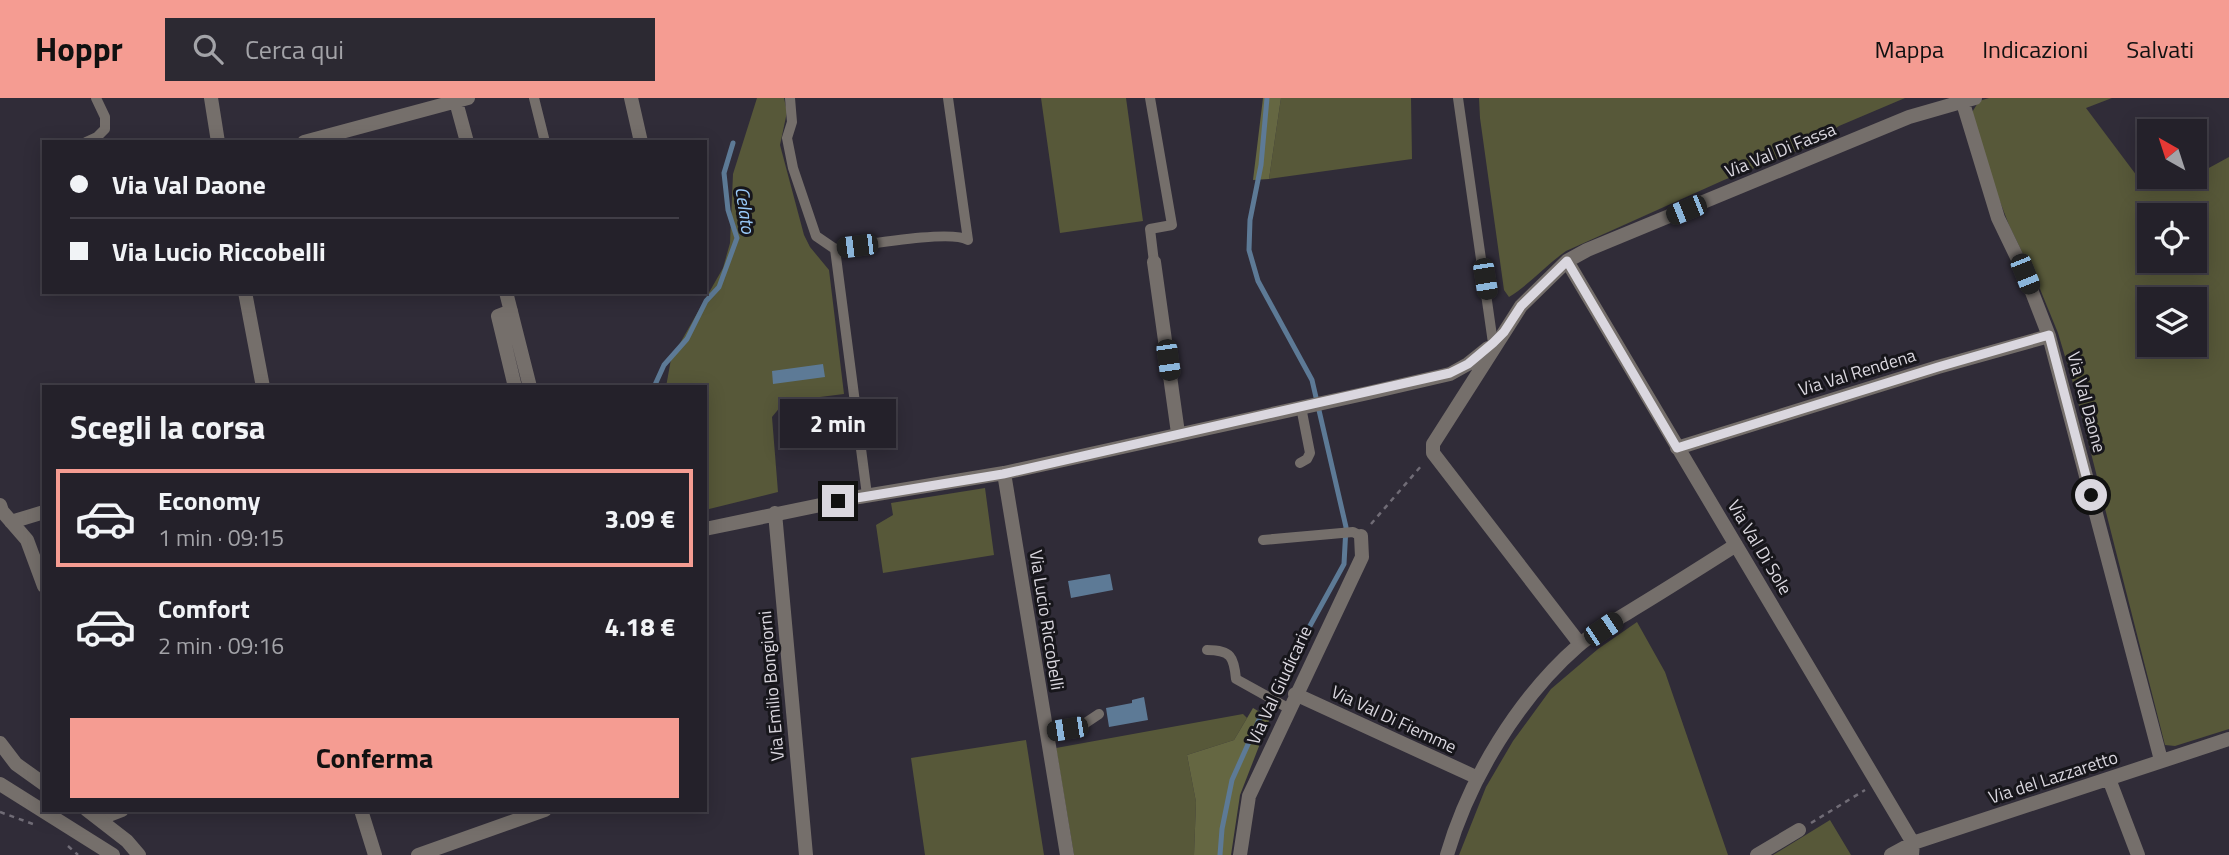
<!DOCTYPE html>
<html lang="it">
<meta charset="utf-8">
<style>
:root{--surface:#24212a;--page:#2c2932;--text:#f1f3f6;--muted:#a3a3a8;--line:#413e47;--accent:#f59c92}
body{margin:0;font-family:"Titillium Web",sans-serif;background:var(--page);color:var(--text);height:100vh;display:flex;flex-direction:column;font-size:26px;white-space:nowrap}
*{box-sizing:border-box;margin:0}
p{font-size:23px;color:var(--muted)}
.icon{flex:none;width:38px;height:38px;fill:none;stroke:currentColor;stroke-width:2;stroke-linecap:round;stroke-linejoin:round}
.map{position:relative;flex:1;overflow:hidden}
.side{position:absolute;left:42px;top:287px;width:665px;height:427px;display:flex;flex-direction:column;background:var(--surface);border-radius:0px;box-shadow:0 4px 18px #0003,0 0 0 2px var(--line)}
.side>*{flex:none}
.guide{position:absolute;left:42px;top:42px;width:665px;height:154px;border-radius:0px;box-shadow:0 4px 18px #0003,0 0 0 2px var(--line);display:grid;align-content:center;height:154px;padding:0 28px;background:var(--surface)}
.needle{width:46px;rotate:321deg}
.buttons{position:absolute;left:2137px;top:21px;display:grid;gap:14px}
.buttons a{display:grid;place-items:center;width:70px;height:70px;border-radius:0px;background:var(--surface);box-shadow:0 4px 18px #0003,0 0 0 2px var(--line);font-size:35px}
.end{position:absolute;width:32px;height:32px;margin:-16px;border:9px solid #dad7df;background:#111;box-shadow:0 0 0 4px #111}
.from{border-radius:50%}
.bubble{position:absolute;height:49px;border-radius:0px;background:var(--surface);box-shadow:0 4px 18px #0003,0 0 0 2px var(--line);font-size:23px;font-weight:700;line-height:49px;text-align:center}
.car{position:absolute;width:21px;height:42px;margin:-21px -10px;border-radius:9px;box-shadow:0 0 5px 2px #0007;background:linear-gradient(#222 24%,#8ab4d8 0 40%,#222 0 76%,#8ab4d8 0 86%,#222 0)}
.guide b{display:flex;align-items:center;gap:24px;height:66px;font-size:26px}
.guide b+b{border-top:2px solid var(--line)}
.guide i{width:18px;height:18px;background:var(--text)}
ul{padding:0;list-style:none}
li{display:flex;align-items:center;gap:21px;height:98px;margin:0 14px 10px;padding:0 14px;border:4px solid transparent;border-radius:0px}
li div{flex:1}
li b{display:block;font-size:26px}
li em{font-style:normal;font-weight:700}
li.current{border-color:var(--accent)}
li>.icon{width:63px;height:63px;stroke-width:1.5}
h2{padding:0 28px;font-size:32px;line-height:84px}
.button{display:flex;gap:14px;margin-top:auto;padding:14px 28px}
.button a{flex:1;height:80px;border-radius:0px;background:var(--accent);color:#111;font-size:28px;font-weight:700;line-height:80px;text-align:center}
header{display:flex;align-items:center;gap:42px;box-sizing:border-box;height:98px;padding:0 35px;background:var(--accent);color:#111}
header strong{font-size:33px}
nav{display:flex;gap:38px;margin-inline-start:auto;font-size:24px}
.search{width:490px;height:63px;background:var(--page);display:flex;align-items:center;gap:18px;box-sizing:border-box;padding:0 24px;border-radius:0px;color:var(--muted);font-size:26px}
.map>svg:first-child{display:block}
.green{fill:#575839;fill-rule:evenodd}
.forest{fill:#656742}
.water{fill:#5d7a96}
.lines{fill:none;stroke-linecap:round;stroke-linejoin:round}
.stream{stroke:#5d7a96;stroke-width:5}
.path{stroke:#706c76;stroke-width:2.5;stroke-dasharray:5 5;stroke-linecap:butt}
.service{stroke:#756f6b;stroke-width:10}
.minor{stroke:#756f6b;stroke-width:14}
.tertiary{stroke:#756f6b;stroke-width:14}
.route{stroke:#dad7df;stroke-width:9}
.labels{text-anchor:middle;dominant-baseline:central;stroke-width:6;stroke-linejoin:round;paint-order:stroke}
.street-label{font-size:18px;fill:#dad7df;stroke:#17161b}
.water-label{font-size:19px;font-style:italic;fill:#99cafa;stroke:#17161b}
</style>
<header>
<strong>Hoppr</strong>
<div class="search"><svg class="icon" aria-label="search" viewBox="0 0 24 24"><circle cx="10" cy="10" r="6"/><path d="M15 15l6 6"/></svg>Cerca qui</div>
<nav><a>Mappa</a><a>Indicazioni</a><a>Salvati</a></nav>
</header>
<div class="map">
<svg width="2229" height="757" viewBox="0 0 2229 757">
<rect width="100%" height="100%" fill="#302c38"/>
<path class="green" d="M757,0h27l3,14 -7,33 24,90 6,12 19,23 15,124 -56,7 -7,5 -9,11 6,75 -73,18v-123h-39l5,-28 52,-91 7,-25 3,-69z
M1041,0h85l17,123 -83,12z
M1281,0h130l1,61 -143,20z
M1479,0h426l-66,28 -29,20 -86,34 -158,71c-20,14 -36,33 -57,46l-5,-7 -24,-172z
M1989,0h123l-26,10 60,80 20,-11h15l4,4 44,-24v572l-54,17 -10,-1 -90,-355 -17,-57 -18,-44 -31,-64 -22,-57 -16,-54 8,-13zM2149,117h45v46h-45zM2149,201h45v46h-45z
M985,390l9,67 -111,18 -7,-48 17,-10 -2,-12z
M1637,524l28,50 63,183h-269l27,-68 27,-46 38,-52 47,-40z
M1243,616l4,4 -13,22 -47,15 9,47 -2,53h-120l-18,-107z
M1026,642l18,115h-119l-14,-97z
M1830,722l21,35h-78z"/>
<path class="forest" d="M1263,0h18l-12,81 -16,1z
M1253,610l17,10 -30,77 -9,60h-37l2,-53 -9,-47 47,-15z"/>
<path class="water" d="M823,266l2,13 -52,7 -1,-13z
M1110,476l3,16 -42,8 -3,-17z
M1144,599l4,23 -39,7 -3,-19 26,-5v-3z"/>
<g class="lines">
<path class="stream" d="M654,289l10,-22 23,-26 19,-38 13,-14 18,-49 -9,-28 -4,-37 9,-30
M1220,757l2,-26 10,-49 30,-67 82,-149 2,-37 -34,-147 -54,-99 -9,-31 1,-30 11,-55 6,-67"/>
<path class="path" d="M1371,426l51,-59
M0,714l33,12
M1811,725l54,-33
M68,748l10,9"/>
<path class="service" d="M534,0l11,44
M790,0l2,24 -5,16 6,30 23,68 19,13
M1150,0l22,127 -22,4 4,33
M1458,0l35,245
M86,44l11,-5 8,-8v-12l-9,-19
M1300,365l7,-4 3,-6 -9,-46
M867,397l-32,-246c26,-3 115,-20 133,-9l-20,-142
M1263,442l90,-8 8,4
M1207,552c24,0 27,7 29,29l52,29
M1047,635l37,-9 15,-10"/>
<path class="minor" d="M211,0l7,44
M455,0l12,44
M631,0l10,44
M1963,5l35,115 27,56 24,62 112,424
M304,44l164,-44
M1567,163l346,582 -1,12
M1154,164l24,171
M245,194l18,95
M506,194l24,95
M511,213l-13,5 17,71
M1677,350l261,-81 111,-31
M1004,375l63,382
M0,407l2,6 25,29 17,46
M775,415l31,342
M11,424l33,-10
M705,431l154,-32 145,-24 364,-80 82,-19 18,-10 20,-16
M1580,546l-147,-191v-9l88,-138 46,-45 20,-11 322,-133 66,-19
M1295,596l183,84
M2109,681l29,76
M361,712l14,45
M101,720l21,-8
M418,757l127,-45
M1240,757l9,-59 113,-239 -1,-21
M1447,757c22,-76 72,-158 132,-210 17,-14 39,-26 58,-38 33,-20 66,-41 99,-62
M1757,757l42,-25
M1891,757l22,-12 316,-104"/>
<path class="tertiary" d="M0,645l16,21 28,20
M0,686l113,71
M87,712l40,31 12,14"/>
</g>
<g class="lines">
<path class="route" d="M838,403l165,-27 447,-101 18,-9 25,-21 11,-11 17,-26 46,-45 110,187 261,-81 111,-32 42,160"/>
</g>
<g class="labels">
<g class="street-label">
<text transform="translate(1780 52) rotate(-22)">Via Val Di Fassa</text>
<text transform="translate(1857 274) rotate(-17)">Via Val Rendena</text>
<text transform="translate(2087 304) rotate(75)">Via Val Daone</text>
<text transform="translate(1760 449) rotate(59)">Via Val Di Sole</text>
<text transform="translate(1047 522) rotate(81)">Via Lucio Riccobelli</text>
<text transform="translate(1279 587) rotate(-65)">Via Val Giudicarie</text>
<text transform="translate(771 588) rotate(-95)">Via Emilio Bongiorni</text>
<text transform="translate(1394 621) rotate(25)">Via Val Di Fiemme</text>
<text transform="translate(2053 679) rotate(-18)">Via del Lazzaretto</text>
</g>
<g class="water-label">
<text transform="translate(746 112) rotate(82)">Celato</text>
</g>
</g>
</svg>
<div class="buttons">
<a><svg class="needle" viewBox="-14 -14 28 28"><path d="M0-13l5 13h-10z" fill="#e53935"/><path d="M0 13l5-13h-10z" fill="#a3a3a8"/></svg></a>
<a><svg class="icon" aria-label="locate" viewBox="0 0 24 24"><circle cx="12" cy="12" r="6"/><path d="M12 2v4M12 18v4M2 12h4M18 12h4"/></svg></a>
<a><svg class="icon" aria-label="layers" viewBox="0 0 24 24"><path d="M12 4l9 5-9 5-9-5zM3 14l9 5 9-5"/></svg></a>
</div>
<i class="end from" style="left:2091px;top:397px"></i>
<i class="end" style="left:838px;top:403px"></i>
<div class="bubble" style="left:780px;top:301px;width:116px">2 min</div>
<i class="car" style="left:1686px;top:112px;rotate:248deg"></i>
<i class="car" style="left:857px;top:148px;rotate:263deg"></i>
<i class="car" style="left:2025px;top:176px;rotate:158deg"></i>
<i class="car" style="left:1485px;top:181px;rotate:171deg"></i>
<i class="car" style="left:1168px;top:262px;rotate:172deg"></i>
<i class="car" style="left:1603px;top:531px;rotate:56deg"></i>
<i class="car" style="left:1067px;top:631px;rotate:261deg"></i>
<div class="guide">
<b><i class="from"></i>Via Val Daone</b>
<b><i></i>Via Lucio Riccobelli</b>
</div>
<section class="side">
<h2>Scegli la corsa</h2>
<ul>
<li class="current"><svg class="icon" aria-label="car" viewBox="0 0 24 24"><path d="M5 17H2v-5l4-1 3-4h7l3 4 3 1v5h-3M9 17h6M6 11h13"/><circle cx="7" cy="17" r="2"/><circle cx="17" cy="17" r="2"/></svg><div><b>Economy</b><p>1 min · 09:15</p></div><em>3.09 €</em></li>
<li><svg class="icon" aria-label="car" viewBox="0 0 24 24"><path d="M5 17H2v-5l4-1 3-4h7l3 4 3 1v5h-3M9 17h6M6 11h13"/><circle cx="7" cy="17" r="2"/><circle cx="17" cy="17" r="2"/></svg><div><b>Comfort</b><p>2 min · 09:16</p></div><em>4.18 €</em></li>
</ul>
<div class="button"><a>Conferma</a></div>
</section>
</div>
